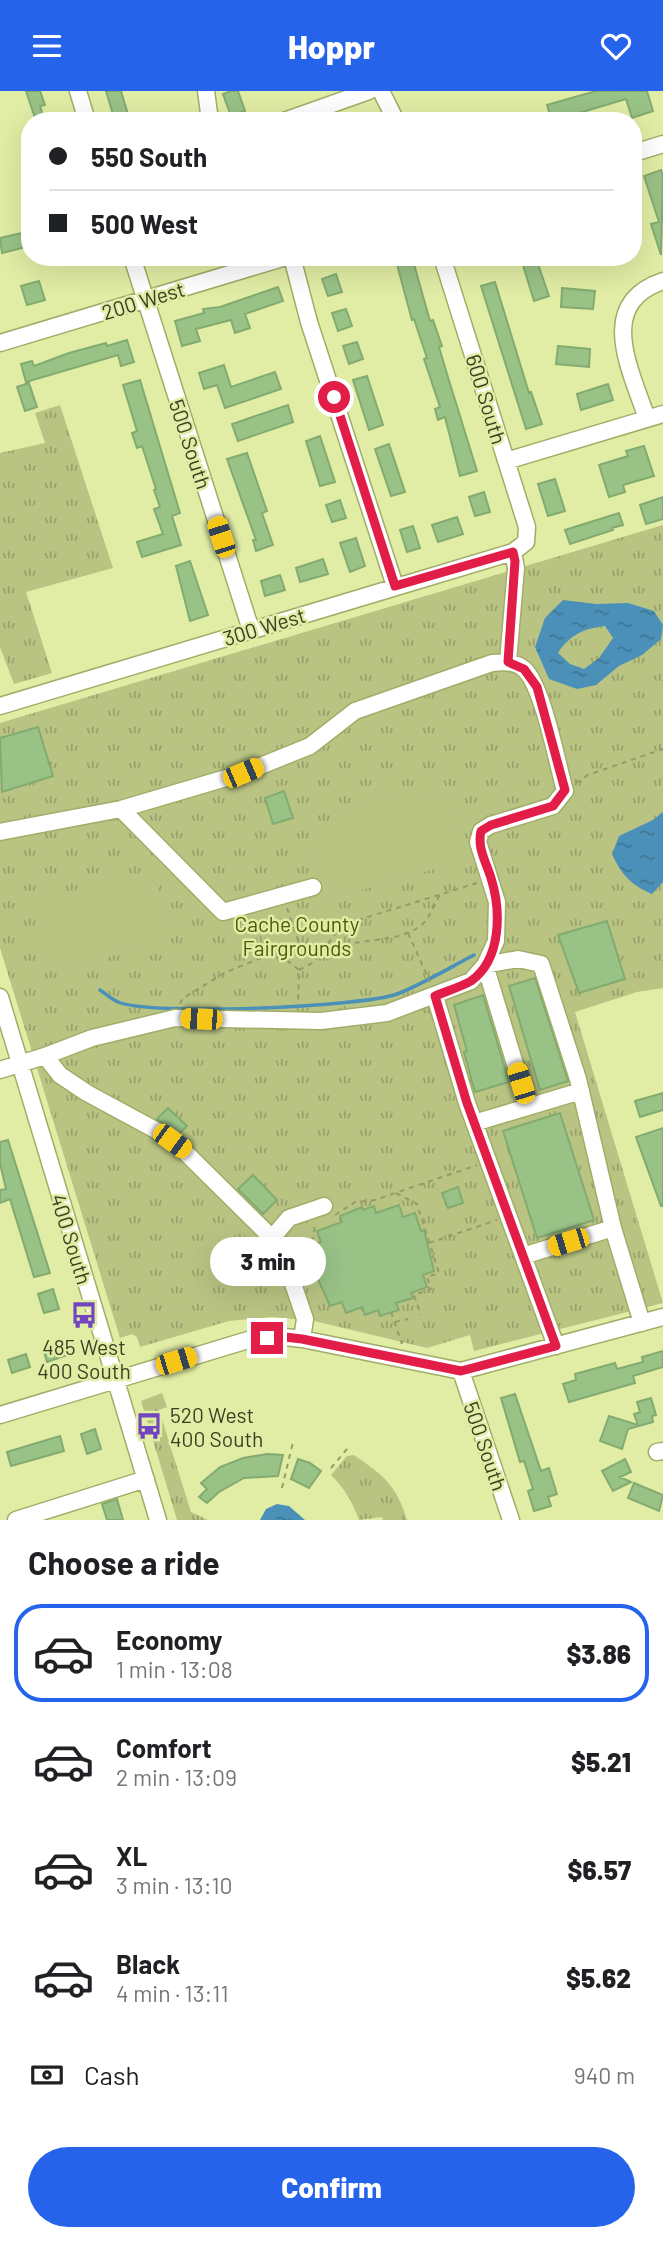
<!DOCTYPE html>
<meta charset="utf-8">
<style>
:root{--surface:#fff;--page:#f2f2f2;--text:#202124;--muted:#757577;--line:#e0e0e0;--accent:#2563eb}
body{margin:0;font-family:Barlow,sans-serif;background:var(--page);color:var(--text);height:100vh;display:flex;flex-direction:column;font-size:26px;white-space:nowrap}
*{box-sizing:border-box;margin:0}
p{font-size:23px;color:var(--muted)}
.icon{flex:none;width:38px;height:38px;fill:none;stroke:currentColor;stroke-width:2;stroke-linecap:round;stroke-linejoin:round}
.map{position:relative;height:1429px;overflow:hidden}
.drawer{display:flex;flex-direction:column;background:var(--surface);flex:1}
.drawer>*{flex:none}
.guide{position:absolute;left:21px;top:21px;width:621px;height:154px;border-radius:28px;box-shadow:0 7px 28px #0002;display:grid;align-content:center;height:154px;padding:0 28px;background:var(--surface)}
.end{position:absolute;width:32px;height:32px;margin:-16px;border:9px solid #e11d48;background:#fff;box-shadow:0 0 0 4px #fff}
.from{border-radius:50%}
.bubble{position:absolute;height:49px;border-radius:24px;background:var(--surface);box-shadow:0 7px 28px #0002;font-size:23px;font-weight:800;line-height:49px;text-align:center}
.car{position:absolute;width:21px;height:42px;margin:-21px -10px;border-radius:9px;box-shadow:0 0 5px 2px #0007;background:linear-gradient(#f5c518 24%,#345 0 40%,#f5c518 0 76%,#345 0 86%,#f5c518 0)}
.guide b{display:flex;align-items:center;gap:24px;height:66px;font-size:26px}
.guide b+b{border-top:2px solid var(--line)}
.guide i{width:18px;height:18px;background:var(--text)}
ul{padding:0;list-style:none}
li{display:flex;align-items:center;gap:21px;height:98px;margin:0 14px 10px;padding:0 14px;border:4px solid transparent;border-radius:28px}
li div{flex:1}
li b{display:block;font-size:26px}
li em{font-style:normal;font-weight:800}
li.selected{border-color:var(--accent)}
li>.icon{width:63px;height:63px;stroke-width:1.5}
h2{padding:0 28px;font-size:32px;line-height:84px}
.pay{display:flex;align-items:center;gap:18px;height:77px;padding:0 28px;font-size:26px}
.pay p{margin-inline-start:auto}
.action{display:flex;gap:14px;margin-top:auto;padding:14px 28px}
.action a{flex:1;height:80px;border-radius:42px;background:var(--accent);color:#fff;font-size:28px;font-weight:800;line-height:80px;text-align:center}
header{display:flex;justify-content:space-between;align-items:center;height:91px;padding:0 28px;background:var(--accent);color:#fff;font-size:32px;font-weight:800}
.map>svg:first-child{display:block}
.grass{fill:url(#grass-tufts)}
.pitch{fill:#b9c483}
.water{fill:url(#water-ripples);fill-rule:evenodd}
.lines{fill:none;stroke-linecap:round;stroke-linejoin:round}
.stream{stroke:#4a90b8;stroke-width:3.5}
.building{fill:#99c287;stroke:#83ab70;stroke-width:2}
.minor-casing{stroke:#a1ad67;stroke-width:19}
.path{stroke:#949c68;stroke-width:2;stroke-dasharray:5 5;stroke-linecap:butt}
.minor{stroke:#fff;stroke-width:16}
.route{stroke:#e11d48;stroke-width:9}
.labels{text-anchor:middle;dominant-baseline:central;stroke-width:5;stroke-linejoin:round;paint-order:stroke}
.street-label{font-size:21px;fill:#3b4023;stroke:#e1eda5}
.park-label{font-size:21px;fill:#505905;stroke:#e1eda5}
.poi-label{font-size:21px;fill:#3b4023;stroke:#e1eda5}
</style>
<header><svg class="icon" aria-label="menu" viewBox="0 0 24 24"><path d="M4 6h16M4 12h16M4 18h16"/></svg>Hoppr<svg class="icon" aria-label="heart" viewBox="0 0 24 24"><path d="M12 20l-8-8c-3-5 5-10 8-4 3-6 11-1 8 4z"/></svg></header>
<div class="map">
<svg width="663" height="1429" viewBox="0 0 663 1429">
<defs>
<pattern id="grass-tufts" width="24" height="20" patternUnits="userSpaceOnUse" patternTransform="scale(1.75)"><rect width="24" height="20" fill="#b9c483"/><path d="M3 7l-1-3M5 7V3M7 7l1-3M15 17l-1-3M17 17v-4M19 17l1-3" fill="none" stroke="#98a16b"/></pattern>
<pattern id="water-ripples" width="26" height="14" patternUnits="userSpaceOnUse" patternTransform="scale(1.75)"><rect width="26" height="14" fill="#4a90b8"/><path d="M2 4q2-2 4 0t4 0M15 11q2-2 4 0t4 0" fill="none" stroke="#3f7795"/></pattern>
</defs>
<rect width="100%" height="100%" fill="#e1eda5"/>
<path class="grass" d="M60,314l53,163 -87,24 26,81 -38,11 -14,-37v-194l45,-10 -10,-30z
M663,434v463l-26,4 -62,20 88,291 -189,48 -4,-16 -43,13 -113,-27 -42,-4 -43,4 -89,26 -3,-10 -5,-3 -12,4 -120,-390v-225z
M162,1302l5,14 -8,3 32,102 17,8h-31l-36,-119z
M354,1364c30,21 42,29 53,65h-24l-1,-3 -23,3c-7,-19 -14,-31 -28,-45l16,-19z"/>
<path class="pitch" d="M412,700l42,5 18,62 -138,40c-20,-7 -21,-38 -27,-57l41,-35 41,-12z
M136,782h10l10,10 14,45 -4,12 -105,31c-10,-19 -30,-48 -23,-70z"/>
<path class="water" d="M563,509l33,4 32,-1 26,8 9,14 -2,14 -19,16 -23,11 -23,19 -19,4 -28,-10 -14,-32 10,-29zM605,535l8,12 -14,20 -15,11 -14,-5 -12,-11c11,-18 27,-25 47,-27z
M663,721v70l-11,12c-21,-9 -31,-20 -40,-40l7,-18 34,-16z
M277,1413l12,2 16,14h-45l6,-11z"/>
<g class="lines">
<path class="stream" d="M100,899c6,4 12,10 18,12 33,14 244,5 279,-8 26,-10 52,-26 77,-39"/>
</g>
<path class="building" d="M26,0h14l5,14 -5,1 5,15h-9z
M106,0h15l9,30h-15z
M231,0h7l7,20 -14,5 -8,-22z
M596,0h51l6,20 -21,7 -6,-19 -74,22 -5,-16z
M661,79l2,6 -2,79 -10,-31 8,-2 -15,-46z
M22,142l4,14 -24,6 -2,-15z
M395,166h17l18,64 3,-1 9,26 -3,1 8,27 30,97 -17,5 -15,-59 -7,3 -3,-11 5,-2 -16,-48 3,-1 -13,-39 -2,1z
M536,167l13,38 -15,5 -12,-39z
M336,183l6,18 -14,4 -6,-17z
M39,190l6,19 -18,5 -6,-19z
M495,191l34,111 2,-1 11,32 -16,5 -45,-143z
M278,196l5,14 -38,13 5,14 -15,5 -4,-13 -35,9 4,12 -18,5 -7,-25 29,-8 -1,-4 17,-2z
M562,197l33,3 -2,18 -32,-2z
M346,218l6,17 -14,5 -6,-18z
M127,249l7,22 -13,4 -3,-11 -92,27 -5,-18 11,-3 2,5 35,-13 37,-10 1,3z
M357,251l6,17 -14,5 -6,-18z
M558,255l32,3 -1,18 -33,-3z
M224,274l7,22 44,-15 6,17 -56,19 -8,-23 -13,4 -5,-16z
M367,285l16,49 -14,5 -16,-50z
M140,289l40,133 -8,3 9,29 -39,12 -5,-15 26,-8 -9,-25 6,-2 -6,-17 2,-1 -14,-43 -5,2 -5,-15 5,-2 -14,-46z
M29,292l8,24 -12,4 -8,-24z
M608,293l5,16 -32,10 -4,-16z
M288,314l5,17 -55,19 -6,-17z
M320,345l15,46 -15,4 -14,-45z
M389,353l16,48 -14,4 -16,-47z
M644,355l10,30 -31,9 2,7 -16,5 -10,-32 29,-9 -2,-5z
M247,362l20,58 -5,2 11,32 -17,6 -3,-11h3l-29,-81z
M555,388l10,32 -17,5 -10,-32z
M484,401l6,20 -15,4 -6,-19z
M663,406v22l-17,5 -6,-19z
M340,409l6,18 -14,4 -6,-17z
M619,422l4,12 -11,3 1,2 -43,14 -5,-14z
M457,426l6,17 -25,8 -6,-17z
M413,435l7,22 -13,4 -7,-22z
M356,447l9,28 -15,6 -10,-29z
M323,468l5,15 -28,8 -4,-14z
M190,470l18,54 -18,6 -14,-55z
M280,484l5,15 -20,6 -4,-15z
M38,636l15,49 -51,16 -2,-54z
M284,700l9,27 -20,6 -8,-26z
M607,830l18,58 -46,14 -21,-58z
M535,887l33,103 -28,9 -31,-104z
M483,904l26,87 -34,10 -11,-40 3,-1 -13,-46z
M663,1002v17l-23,7 -5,-16z
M168,1017l19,18 -8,8 -22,-15z
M560,1022l34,107 -57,18 -34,-107z
M663,1037v78h-2l-25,-69z
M8,1049l42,133 -16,4 -24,-78 -10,4v-13l6,-1 -6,-26v-21z
M253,1084l24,25 -14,14 -25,-25z
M458,1096l5,16 -15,5 -6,-15z
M399,1114l4,12 12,-4 6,18 3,-1 10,41 -11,4 4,12 -16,6 2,5 -17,5 3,7 -19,6 -2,-6 -13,5 -3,-8 -16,6 -4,-11 -12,4 -17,-38 -3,-22 11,-4 -4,-11 25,-9 -2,-6 22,-9 1,3 11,-4 2,7z
M53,1198l6,20 -15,4 -6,-19z
M63,1251l4,13 -20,7 -4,-13z
M663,1260v16l-30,9 2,7 -66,19 -6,-18 13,-4 -1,-6 40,-11 2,6 26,-7 -1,-5z
M26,1263l4,13 -18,6 -4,-13z
M515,1303l26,77 8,-3 8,26 -9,3 3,9 -17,5 -6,-20 5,-2 -9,-28 -4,1 -19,-64z
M651,1307l5,17 -4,1 1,6 -25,7 -6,20 -22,-8 9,-25 29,9 -4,-11 6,-2 -3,-10z
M95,1338l6,20 -14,5 -6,-20z
M60,1345l4,15 -53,15 -4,-14z
M267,1363l16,1 -5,21 -34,2 -25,14 -12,11 -8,-6 8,-8 -6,-6 19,-16 23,-9z
M298,1368l12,4 11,8 -12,17 -18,-9z
M625,1368l6,13 -11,5 11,5 -18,9 -11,-20z
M634,1392l29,12 -4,16 -31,-13z
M117,1408l6,21h-16l-5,-16z"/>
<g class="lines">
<defs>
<path id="minor" d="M78,0l9,30
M206,0l3,22 3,8
M381,0l15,30
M284,30l85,-30
M634,62l29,-9
M132,166l119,373
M292,166l17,65 86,264
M0,252l286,-86
M647,328c-16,-49 -52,-115 16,-138
M506,370l157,-47
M508,571l8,-94 -3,-16
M0,615l513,-154 13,-10 1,-15 -85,-270
M121,718l102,103 90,-25
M0,741l121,-23 122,-36 67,-27 45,-35 137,-48c11,-1 23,-2 32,6 19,17 33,94 41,122l-12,15 -62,19 -10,6 -3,11 19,60 -1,39 -11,24 -14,16 -84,32 -66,8 -146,-3 -83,20 -47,18 -45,14
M435,905l32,107 89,243
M0,906l158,523
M45,965l15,19 27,18 74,40 22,17 89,88 15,28 18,53 -3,20
M528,1016l-43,-142 33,-6 23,5 37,115 35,149 29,95
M474,1032l107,-32
M272,1147l17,-20 35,-12
M523,1165l90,-28
M461,1280l50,149
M0,1324l248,-75 37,-3 17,2 159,32 202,-54
M657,1361l6,-1
M16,1429l130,-41"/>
</defs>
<use href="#minor" class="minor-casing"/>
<path class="path" d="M576,692l12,-8 75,-26
M287,817l14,41
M408,842l22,49
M279,863l20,16 -1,35
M299,879l15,-8 28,-37 135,-42
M180,913l2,-5 42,-26 47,-19 120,-16c33,-9 35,-14 49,-44
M396,1102l21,11 22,69 -12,4 4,12 -17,6 7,20
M335,1124l20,-13 20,-2 102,-35
M429,1152l68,-23
M299,1171l8,-3 -2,-16 8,-5 2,-13
M391,1221l11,32
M395,1231l13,-3
M331,1377l16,-19
M282,1397l11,-46"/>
<use href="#minor" class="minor"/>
</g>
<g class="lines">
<path class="route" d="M267,1247l18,-1 17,2 159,32 95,-25 -89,-243 -32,-107c11,-5 26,-9 36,-15 31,-22 30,-71 20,-103 -5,-16 -14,-30 -10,-47l10,-6 62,-19 12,-16 -28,-103 -13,-18 -16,-7 7,-101 -2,-9 -118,34 -61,-189"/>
</g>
<defs>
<symbol id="bus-bare" viewBox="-9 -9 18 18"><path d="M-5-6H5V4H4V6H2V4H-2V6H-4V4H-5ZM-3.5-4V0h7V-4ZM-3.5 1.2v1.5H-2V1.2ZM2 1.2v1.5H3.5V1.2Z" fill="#7145bd" stroke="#e1eda5" stroke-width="2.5" paint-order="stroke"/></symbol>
</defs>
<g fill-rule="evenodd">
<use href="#bus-bare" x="65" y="1205" width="38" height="38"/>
<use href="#bus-bare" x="130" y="1316" width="38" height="38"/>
</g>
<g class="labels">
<g class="street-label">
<text transform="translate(143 209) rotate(-17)">200 West</text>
<text transform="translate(487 308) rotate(73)">600 South</text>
<text transform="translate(191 353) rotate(72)">500 South</text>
<text transform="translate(264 535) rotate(-17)">300 West</text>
<text transform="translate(72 1148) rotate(73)">400 South</text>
<text transform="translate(486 1355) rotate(71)">500 South</text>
</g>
<g class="park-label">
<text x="297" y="832">Cache County<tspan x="297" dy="24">Fairgrounds</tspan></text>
</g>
<g class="poi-label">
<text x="84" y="1255">485 West<tspan x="84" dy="24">400 South</tspan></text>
<text x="170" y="1323" text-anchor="start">520 West<tspan x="170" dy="24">400 South</tspan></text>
</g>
</g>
</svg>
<i class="end from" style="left:334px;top:306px"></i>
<i class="end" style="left:267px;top:1247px"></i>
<div class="bubble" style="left:210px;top:1146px;width:116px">3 min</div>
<i class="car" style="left:221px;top:446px;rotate:342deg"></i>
<i class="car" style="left:243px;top:682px;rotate:67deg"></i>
<i class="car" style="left:201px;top:928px;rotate:272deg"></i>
<i class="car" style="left:521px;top:992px;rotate:343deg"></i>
<i class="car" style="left:172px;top:1050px;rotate:126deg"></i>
<i class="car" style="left:568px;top:1151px;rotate:253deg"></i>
<i class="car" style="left:176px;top:1270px;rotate:73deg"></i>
<div class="guide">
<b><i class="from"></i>550 South</b>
<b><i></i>500 West</b>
</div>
</div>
<section class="drawer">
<h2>Choose a ride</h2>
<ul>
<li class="selected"><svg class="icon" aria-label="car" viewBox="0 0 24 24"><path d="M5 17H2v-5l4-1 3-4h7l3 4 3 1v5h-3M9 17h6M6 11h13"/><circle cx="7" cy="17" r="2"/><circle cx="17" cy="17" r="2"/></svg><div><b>Economy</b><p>1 min · 13:08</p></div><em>$3.86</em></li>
<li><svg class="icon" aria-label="car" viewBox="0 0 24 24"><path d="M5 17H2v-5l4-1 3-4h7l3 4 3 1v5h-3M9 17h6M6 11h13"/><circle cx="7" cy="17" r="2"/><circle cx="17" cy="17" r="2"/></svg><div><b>Comfort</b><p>2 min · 13:09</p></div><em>$5.21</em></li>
<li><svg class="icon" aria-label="car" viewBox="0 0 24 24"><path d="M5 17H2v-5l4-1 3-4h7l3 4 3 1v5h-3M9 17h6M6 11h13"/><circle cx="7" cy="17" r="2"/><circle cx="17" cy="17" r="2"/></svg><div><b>XL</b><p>3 min · 13:10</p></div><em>$6.57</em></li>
<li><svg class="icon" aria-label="car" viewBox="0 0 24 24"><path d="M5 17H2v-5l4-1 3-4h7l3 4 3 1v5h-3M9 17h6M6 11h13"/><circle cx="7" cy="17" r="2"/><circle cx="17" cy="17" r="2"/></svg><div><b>Black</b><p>4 min · 13:11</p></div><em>$5.62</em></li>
</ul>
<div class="pay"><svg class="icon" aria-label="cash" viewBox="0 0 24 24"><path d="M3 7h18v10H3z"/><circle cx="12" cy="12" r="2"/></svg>Cash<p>940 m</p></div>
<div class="action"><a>Confirm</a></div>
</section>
